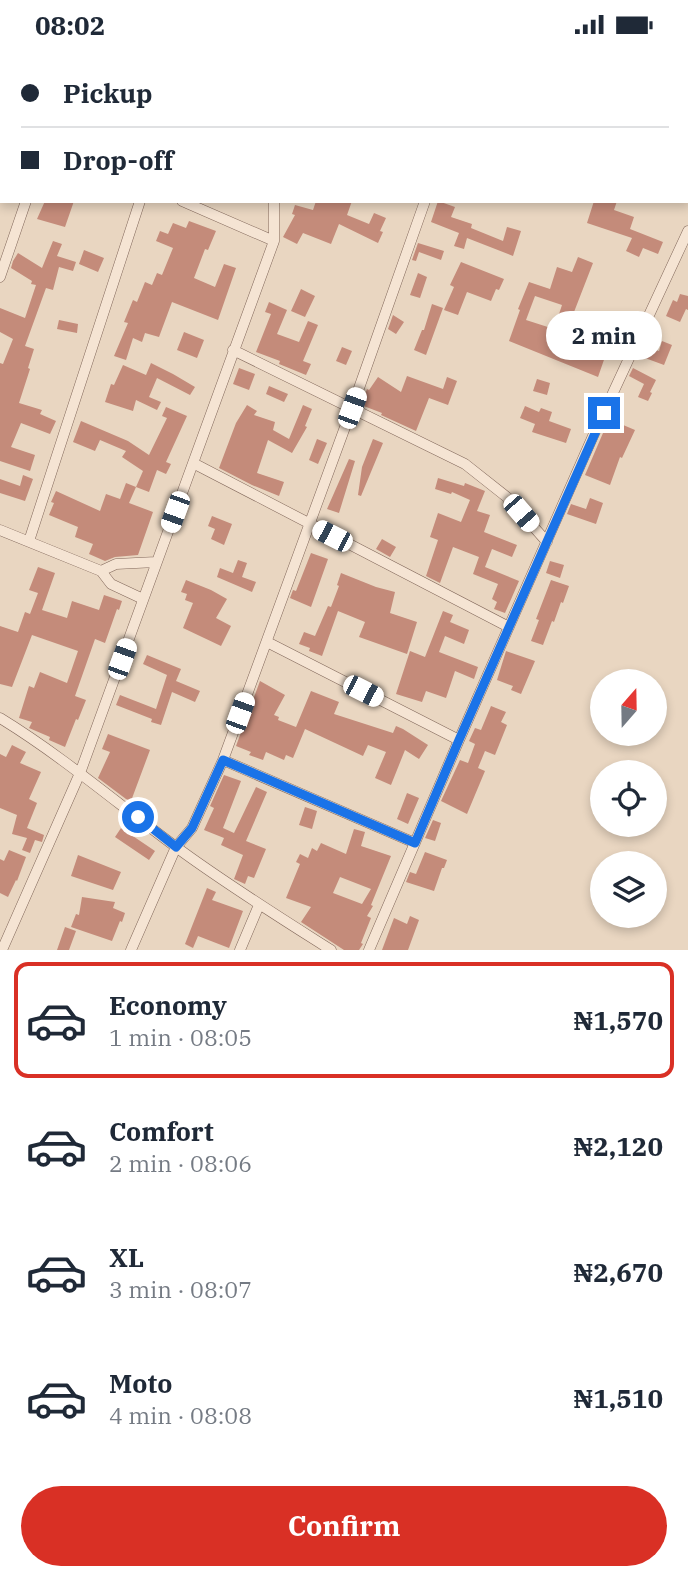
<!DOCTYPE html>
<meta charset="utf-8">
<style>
:root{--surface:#fff;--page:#f2f2f3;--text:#1f2937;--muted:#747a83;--line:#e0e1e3;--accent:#d93025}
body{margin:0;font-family:"IBM Plex Serif",serif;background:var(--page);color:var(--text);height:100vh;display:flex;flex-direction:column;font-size:26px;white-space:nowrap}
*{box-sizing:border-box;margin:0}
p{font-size:23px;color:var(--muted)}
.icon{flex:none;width:38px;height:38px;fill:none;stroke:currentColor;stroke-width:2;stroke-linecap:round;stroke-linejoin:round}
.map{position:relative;height:901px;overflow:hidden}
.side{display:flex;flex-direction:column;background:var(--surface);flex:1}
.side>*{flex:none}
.hud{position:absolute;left:0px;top:0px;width:690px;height:154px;box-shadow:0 4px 10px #0003;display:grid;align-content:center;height:154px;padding:0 21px;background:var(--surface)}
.needle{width:46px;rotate:20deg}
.buttons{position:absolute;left:590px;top:620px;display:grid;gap:14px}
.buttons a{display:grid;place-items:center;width:77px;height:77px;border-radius:50%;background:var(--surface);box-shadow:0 4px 10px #0003;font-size:35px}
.end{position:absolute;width:32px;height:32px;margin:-16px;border:9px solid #1a73e8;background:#fff;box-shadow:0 0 0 4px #fff}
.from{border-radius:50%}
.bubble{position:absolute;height:49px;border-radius:24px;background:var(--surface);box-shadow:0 4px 10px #0003;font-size:23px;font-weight:800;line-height:49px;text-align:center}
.car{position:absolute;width:21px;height:42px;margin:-21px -10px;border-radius:9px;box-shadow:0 0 5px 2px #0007;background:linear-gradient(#fff 24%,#345 0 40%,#fff 0 76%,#345 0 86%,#fff 0)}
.hud b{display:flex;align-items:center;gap:24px;height:66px;font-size:26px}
.hud b+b{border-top:2px solid var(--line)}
.hud i{width:18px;height:18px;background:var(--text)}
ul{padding:12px 0 0;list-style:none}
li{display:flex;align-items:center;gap:21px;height:116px;margin:0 14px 10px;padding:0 7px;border:4px solid transparent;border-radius:14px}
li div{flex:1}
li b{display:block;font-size:26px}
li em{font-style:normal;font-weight:800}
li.selected{border-color:var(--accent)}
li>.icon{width:63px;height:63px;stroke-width:1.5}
.button{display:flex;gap:14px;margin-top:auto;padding:14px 21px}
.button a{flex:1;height:80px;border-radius:42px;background:var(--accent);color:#fff;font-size:28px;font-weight:800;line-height:80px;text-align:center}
.status{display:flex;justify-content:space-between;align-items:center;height:49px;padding:0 35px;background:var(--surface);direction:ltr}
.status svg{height:19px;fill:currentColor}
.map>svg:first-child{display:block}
.building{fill:#c48b7a;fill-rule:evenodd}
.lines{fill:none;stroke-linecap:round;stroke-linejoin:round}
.minor-casing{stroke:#81675a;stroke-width:11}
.minor{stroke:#f5e4d3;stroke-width:10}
.route{stroke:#1a73e8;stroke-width:9}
</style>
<div class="status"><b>08:02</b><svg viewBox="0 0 49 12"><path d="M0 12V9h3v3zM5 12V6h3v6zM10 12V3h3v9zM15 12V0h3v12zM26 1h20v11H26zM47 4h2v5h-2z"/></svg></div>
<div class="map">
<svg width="688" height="901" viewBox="0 0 688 901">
<rect width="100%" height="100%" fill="#e9d6c1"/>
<path class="building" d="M45,152h29l-9,26 -28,-8z
M316,152h36l-5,14 22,9 5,-11 12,5 -6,13 3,1 -5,11 -39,-19 -8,20 -28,-11 -6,11 -14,-7 12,-22 -3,-1 3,-9 18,5z
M438,152l17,6 -4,10 21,7 -1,4 32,13 4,-14 14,4 -8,25 -46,-18 -3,11 -10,-3 5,-13 -28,-11z
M594,152h23l-3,9 20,7 -4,12 33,13 -5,12 -15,-6 -4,9 -13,-6 6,-13 -45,-15z
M189,172l27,10 -8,19 -3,-1 -11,29 21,9 9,-23 12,4 -18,52 -46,-18 -13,35 -14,-4 -3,9 -9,-4 -7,22 -12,-4 14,-33 -4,-1 9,-22 4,2 8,-20 7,3 5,-12 5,2 11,-27 -17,-7 4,-10 8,3 5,-11 13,5z
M53,192l9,3 -5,12 19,6 -3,9 -14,-4 -6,23 -7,-2 -21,58 9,3 -6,19 2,1 -11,34 23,7 -2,4 16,7 -6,13 -29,-11 -10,24 24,8 -5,16 -30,-10v-98l3,1 10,-25 -13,-7v-24l25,10 11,-33 -5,-1 1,-3 -21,-13 2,-7 5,-8 24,15z
M418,194l26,8 -3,9 -22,-8 -3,9 -4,-1z
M84,201l20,8 -6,14 -19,-8z
M578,208l15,6 -19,49 14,6 -5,12 23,10 6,-23 12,3 -3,11 -4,-1 -8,17 -3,-1 -3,6 3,2 -8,23 -89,-36 11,-31 -2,-1 11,-27 21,7 7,-22 15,5zM535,247l27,9 -8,24 -28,-9z
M461,213l43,17 -5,11 -3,-1 -5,12 -24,-9 -9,23 -14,-5 10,-23 -4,-2z
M418,224l9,4 -7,21 -10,-3z
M301,240l14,7 -10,21 -14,-6z
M680,245l8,2v14l-2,-1 -6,13 -14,-6 7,-16 4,2z
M269,253l18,8 -10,24 22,8 9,-21 10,4 -15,36 8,3 -5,11 -27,-11 1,-3 -24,-9 15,-38 -6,-2z
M432,255l11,4 -17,47 -12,-5 8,-20h2z
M393,266l11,7 -8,12 -8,-5z
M59,271l19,4 -1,9 -20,-4z
M184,283l20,8 -7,18 -20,-8z
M662,292l10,4 -8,20 -19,-7 4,-10 10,3z
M342,298l10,4 -6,14 -10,-4z
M151,314l22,11 22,13 -5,8 -33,-17 -8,19 12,5 -4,8 -21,-10 -3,11 -28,-9 6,-18 3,1 9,-20 23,10z
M239,319l16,6 -6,16 -16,-6z
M633,319l23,12 -6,12 2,1 -4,8 -10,-4 6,-13 -15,-8z
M407,327l36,13 4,-12 10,4 -9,24 -19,-7 -13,33 -35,-16 1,-2 -21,-8 6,-16 2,1 9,-13 23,15z
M537,330l13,4 -3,12 -14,-4z
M269,337l19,8 -4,8 -18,-8z
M247,356l10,6 -3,4 21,7 -2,8 16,9 14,-34 9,4 -7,17 2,1 -15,26 -24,-13 -11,33 27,9 -5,14 -27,-11 -33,-17 17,-45z
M525,357l14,6 2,-4 11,4 -3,9 22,8 -5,14 -34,-11 3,-8 -15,-6z
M166,358l21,9 -21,46 5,2 -5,10 -9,-4 -8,22 -13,-5 7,-16 -21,-14 4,-6 -26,-11 -5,11 -22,-9 8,-21 47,20 21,14 18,-37 -5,-2z
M609,370l26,11 -13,28 -2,-1 -10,28 -25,-10z
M317,390l10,4 -9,21 -9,-4z
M373,390l10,4 -22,53 -3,-1 4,-28z
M349,410l6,2 -16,52 -12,-4z
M23,426l10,4 -8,22 -25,-8v-14l20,7z
M438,429l26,8 1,-3 20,8 -8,20 13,4 -6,17 33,13 -5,12 -20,-8 -7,18 34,14 -14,32 -11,-4 3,-7 -5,-3 6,-15 -25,-10 6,-17 -26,-10 -13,36 -14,-7 12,-36 -8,-3 8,-24 23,9 9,-22 -18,-8 -1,2 -16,-5z
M126,434l10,4 -7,16 24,9 -15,43 -23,2 -10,4 -16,-7 4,-10 -18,-7 3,-10 -29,-12 5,-12 -3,-1 5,-11 44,20 6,-17 14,5z
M590,449l13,5 -7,21 -29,-10 4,-10 15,5z
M212,467l20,8 -8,21 -13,-6 4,-10 -7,-3z
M382,490l14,8 -6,10 -14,-8z
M311,504l17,6 -17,48 -21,-9 3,-8 3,1z
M238,511l9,3 -5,14 14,5 -4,10 -35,-15 3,-9 13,5z
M550,512l14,4 -4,13 -14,-5z
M38,518l17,6 -13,37 25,8 5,-17 27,9 5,-15 18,6 -3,9 -2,-1 -12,34 -10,-4 -20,57 11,4 -8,20 -2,-1 -11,28 -16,-7 1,-3 -21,-9 3,-6 -13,-4 10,-32 5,2 6,-16 27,11 11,-32 -46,-16 -20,52 -12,-3v-58l18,6 7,-20 5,2 8,-21 -9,-3z
M341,524l35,14 19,5 -5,21 27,9 -10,32 -48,-17 6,-15 -27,-11 -16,45 -13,-5 1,-3 -11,-4 5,-12 11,4 13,-30 3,1 8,-21 -2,-1z
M186,531l25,10 16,9 -11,19 15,8 -10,20 -38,-18 10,-25 -8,-3 2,-6 -6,-2z
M551,531l18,6 -6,17 -2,-1 -7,20 -2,-1 -9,24 -12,-4 8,-21 -3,-1z
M443,562l10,4 -3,7 19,8 -5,14 -19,-8 -6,16 39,15 -4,12 -19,-8 -9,27 -20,-7 -4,11 -26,-8 14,-43 15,6z
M506,602l29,10 -14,33 -10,-4 2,-4 -16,-6z
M147,606l34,14 -5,12 24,10 -5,11 -23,-10 -11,33 -10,-3 1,-3 -36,-14 4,-10 36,14 11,-34 -24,-11z
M260,632l25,14 -11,20 5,2 -1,3 18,7 15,-36 28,11 -5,12 59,19 3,-7 7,3 25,16 -9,14 -14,-9 -14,35 -16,-7 11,-26 -18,-7 -5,11 -58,-27 -12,29 -7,-3 -2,5 -18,-8 -3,8 -14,-5 2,-3 -15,-6z
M491,657l15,6 -5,10 6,3 -12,30 -10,-4 -7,17 7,3 -18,43 -26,-13 19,-41 8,3 7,-19 -6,-3 6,-13 6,2z
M108,685l42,16 -19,51 -5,-2 -28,-21 12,-26 -8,-3z
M12,696l14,7 -6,11 21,9 -12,27 8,4 -10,25 17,7 -2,7 -7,-2 -5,13 -8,-3 5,-12 -15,-4 5,-19 -17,-7v-54l6,3z
M224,726l17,6 -18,47 11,5 22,-46 11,5 -21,49 20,8 -12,29 -6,-2 -3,8 -11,-5 9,-24 -22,-10 3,-7 -20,-8 10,-22 -4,-2z
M407,744l12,5 -11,26 -11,-5z
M305,758l12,4 -5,18 -13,-4z
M433,771l8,3 -6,18 -10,-3z
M121,779l34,23 -6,9 -34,-23z
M354,780l11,3 -4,14 30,10 -20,49 2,1 -6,10 4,2 -10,25 2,1 -4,6h-15l-43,-28 10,-15 -25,-9 14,-34 -4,-2 4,-8 8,4 4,-10 5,3 4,-8 25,11zM340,828l31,12 -9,15 -29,-11z
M9,801l17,7 -9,24 -1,-1 -8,17 -8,-4v-34l4,2z
M425,803l22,8 -3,8h-2l-8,23 -28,-9 4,-10 6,2z
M78,806l43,17 -8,18 -42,-14z
M207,839l9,4 -4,8 31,11 -14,37 -31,-12 -5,12 -8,-4z
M82,848l33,5 -2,6 12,5 -3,9 -2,-1 -8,20 -41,-14 5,-13 3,1z
M410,867l9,4 -11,30h-26l12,-32 13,6z
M65,878l11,4 -7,19h-12z"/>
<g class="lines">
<defs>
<path id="minor" d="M142,0l4,2
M78,2l1,-2
M309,2l1,-2
M456,2v-2
M182,152l92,40
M0,228l26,-76
M233,301l232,114 43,34 39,44
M193,414l316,164
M0,481l101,41 10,13 32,15
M29,492l111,-340
M101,522l15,-7 40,-2
M267,593l192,98
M0,669c62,38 118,86 176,129 50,37 103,70 155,103
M223,711l192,83
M2,901l78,-177 194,-532v-40
M131,901l45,-103 16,-19 31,-68 129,-352 73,-207
M240,901l19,-45
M369,901l90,-210 134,-304 95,-205"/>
</defs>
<use href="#minor" class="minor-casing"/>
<use href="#minor" class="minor"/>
</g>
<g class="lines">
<path class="route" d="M138,768l38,30 16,-19 31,-68 192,83 44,-103 145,-327"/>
</g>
</svg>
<div class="buttons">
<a><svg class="needle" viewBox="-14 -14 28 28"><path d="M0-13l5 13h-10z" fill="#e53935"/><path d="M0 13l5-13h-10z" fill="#747a83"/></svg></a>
<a><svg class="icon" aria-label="locate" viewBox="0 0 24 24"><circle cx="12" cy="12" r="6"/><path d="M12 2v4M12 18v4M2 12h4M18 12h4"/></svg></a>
<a><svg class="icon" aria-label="layers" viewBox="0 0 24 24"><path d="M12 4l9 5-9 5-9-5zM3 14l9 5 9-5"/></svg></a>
</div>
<i class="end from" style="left:138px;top:768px"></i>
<i class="end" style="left:604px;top:364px"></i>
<div class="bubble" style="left:546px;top:262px;width:116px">2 min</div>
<i class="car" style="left:352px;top:359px;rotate:20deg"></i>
<i class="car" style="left:175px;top:463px;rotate:200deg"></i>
<i class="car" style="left:521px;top:464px;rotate:139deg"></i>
<i class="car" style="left:332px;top:487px;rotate:297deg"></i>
<i class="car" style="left:122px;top:610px;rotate:20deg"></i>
<i class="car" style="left:363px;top:642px;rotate:117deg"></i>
<i class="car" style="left:240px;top:664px;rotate:20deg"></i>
<div class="hud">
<b><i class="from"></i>Pickup</b>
<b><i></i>Drop-off</b>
</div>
</div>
<section class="side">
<ul>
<li class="selected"><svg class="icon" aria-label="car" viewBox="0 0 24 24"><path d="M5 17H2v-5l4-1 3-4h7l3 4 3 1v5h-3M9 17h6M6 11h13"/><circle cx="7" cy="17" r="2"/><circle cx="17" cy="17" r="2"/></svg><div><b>Economy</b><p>1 min · 08:05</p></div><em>₦1,570</em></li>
<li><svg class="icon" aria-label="car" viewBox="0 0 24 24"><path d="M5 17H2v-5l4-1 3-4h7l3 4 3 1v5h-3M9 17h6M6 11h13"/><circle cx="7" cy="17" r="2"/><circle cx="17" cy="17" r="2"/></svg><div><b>Comfort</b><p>2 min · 08:06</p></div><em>₦2,120</em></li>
<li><svg class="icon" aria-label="car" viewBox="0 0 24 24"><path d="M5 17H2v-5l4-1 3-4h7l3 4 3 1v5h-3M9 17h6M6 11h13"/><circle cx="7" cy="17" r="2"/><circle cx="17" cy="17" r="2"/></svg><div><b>XL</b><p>3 min · 08:07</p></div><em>₦2,670</em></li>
<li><svg class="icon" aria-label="car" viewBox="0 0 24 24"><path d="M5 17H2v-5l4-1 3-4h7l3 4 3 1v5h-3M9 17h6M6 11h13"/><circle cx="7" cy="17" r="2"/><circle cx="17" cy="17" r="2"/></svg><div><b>Moto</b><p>4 min · 08:08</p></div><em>₦1,510</em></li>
</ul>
<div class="button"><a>Confirm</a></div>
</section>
